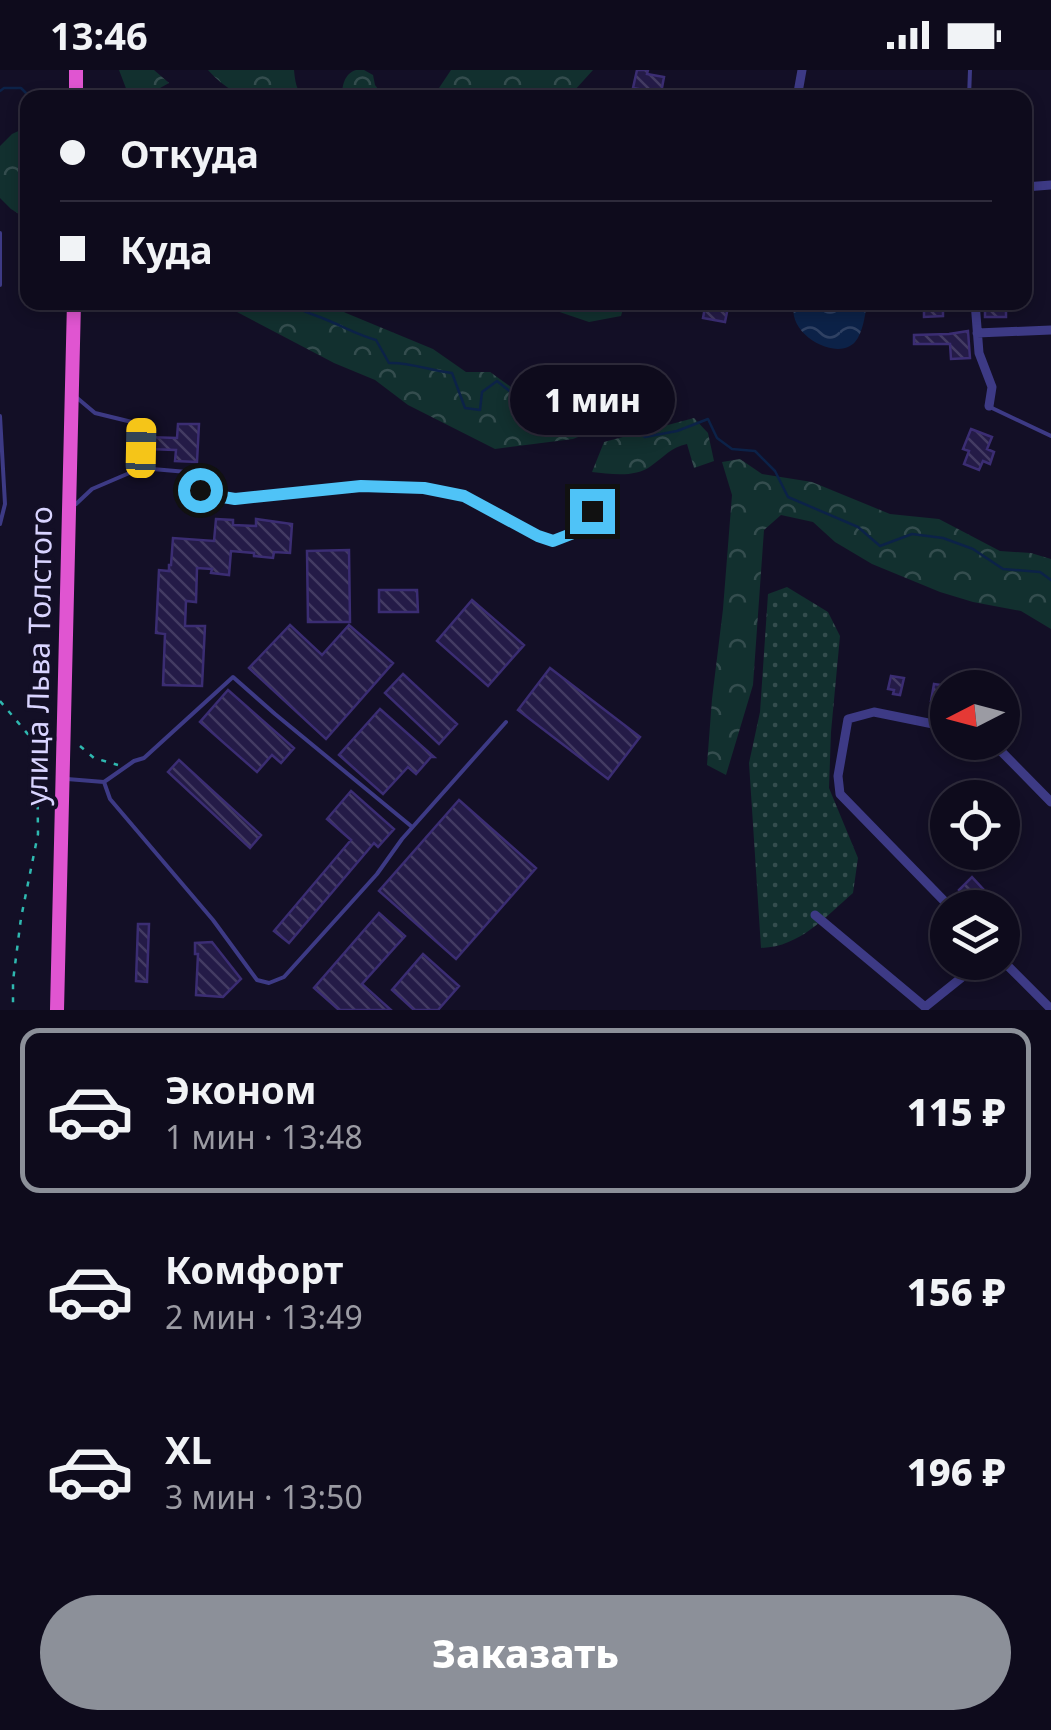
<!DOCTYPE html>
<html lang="ru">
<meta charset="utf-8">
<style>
:root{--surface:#0e0b1c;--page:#171425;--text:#f1f3f6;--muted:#9b9ba3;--line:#2e2b3b;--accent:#8c9099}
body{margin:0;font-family:"Noto Sans",sans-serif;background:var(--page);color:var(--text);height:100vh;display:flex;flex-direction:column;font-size:38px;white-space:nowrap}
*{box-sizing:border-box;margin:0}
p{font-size:32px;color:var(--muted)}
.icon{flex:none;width:55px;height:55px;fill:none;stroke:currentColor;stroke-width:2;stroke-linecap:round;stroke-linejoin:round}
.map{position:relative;height:940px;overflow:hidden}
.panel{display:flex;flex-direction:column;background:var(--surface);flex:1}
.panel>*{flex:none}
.top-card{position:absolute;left:20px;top:20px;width:1012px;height:220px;border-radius:20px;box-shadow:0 5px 15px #0003,0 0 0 2px var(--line);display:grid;align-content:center;height:220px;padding:0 40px;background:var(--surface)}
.needle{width:65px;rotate:264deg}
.controls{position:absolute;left:930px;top:600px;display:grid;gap:20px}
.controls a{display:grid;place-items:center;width:90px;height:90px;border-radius:50%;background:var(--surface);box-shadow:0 5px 15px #0003,0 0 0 2px var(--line);font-size:50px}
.end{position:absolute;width:45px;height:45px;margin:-22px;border:12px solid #4fc3f7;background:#111;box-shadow:0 0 0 5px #111}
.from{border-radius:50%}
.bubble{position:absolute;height:70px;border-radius:35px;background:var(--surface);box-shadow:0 5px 15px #0003,0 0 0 2px var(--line);font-size:32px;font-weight:800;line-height:70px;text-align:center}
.car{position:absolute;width:30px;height:60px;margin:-30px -15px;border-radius:12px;box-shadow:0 0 8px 2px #0007;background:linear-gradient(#f5c518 24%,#345 0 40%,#f5c518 0 76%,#345 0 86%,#f5c518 0)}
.top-card b{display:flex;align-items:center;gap:35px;height:95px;font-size:38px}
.top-card b+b{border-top:2px solid var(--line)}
.top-card i{width:25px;height:25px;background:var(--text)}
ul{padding:18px 0 0;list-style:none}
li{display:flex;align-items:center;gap:30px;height:165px;margin:0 20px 15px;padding:0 20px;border:5px solid transparent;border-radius:20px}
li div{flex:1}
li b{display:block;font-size:38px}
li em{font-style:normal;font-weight:800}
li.selected{border-color:var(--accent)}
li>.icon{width:90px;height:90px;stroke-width:1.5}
.primary-button{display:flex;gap:20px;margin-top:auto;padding:20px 40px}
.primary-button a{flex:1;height:115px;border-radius:60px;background:var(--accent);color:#fff;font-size:40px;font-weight:800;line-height:115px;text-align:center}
.status{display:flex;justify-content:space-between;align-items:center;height:70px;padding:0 50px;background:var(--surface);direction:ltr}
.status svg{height:28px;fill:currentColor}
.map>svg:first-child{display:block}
.grass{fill:url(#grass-dots)}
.forest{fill:url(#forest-crowns)}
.water{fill:url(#water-waves)}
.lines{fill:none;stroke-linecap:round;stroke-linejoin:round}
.stream{stroke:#0c2248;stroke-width:2.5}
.building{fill:url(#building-back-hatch);stroke:#3b2d73;stroke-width:2.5}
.path{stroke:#2fb8b0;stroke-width:2.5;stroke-dasharray:5 8;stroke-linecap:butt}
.service{stroke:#3d3a85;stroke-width:4}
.minor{stroke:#3d3a85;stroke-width:9}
.trunk{stroke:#e055d1;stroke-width:14}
.route{stroke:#4fc3f7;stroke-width:12}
.labels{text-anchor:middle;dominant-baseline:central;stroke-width:8;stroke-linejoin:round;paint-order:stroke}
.street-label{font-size:30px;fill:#d9d4ff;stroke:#130f26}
</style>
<div class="status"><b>13:46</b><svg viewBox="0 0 49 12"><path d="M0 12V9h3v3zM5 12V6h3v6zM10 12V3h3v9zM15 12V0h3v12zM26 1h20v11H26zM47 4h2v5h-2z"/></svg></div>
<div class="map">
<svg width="1051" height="940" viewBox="0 0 1051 940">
<defs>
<pattern id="grass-dots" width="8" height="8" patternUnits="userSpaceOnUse" patternTransform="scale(2.5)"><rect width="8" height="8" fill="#12302f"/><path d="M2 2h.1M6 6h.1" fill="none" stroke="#344d4e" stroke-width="1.8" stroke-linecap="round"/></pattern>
<pattern id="forest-crowns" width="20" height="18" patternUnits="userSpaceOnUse" patternTransform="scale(2.5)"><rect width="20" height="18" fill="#12302f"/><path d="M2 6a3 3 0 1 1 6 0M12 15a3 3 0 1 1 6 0" fill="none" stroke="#344d4e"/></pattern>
<pattern id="water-waves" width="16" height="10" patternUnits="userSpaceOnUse" patternTransform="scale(2.5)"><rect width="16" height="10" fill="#0c2248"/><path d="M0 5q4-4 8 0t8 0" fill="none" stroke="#2f4163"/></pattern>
<pattern id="building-back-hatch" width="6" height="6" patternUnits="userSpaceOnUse" patternTransform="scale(2.5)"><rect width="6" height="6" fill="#241b47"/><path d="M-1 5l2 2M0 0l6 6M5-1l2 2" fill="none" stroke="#433b63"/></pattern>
</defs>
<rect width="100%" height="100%" fill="#130f26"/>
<path class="grass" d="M787,517l41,25 12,24 -9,96 -2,56 29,70 -5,35c-28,24 -53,54 -92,55l-12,-185 11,-51 8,-118z"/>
<path class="forest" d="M119,0h35l15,13 -25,14h-18l1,-6z
M208,0h86c1,10 2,21 10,27 -44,1 -64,8 -96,-27z
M356,0h8l9,5 2,10 9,12h-42c0,-11 2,-23 14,-27z
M451,0h142l-19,21 -3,6h-138z
M27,57v92l-16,-10 -11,-11v-52l12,-12z
M220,233h106l20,10 87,36 33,23h24l35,25 32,-16 39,17 4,25 -12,10 -15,6 -78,10 -87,-44 -33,-25 -41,-17z
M533,233l92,-1v1l-4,13 -32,6z
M694,348l14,15 6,28 -20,7 -7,-24c-16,3 -23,13 -36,22 -16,12 -40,8 -59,6l12,-30z
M740,389l22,15 50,8 78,32 49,5 61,32 31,2 20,6v70l-30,-18 -48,-9 -33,-10 -68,-28 -37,-22 -22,-20 -32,-7 -17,15 -11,155 -27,90 -19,-10 5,-66 11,-90 9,-114 -10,-33z"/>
<path class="water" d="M795,233h72c-2,12 -4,30 -12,39 -19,21 -71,-10 -60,-39z"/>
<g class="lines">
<path class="stream" d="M0,21l4,-3h17l10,10
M287,232c12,9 26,12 40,18 17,7 31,15 49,20l13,23c22,-1 41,8 63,10l13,35 15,2 2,-18 15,-11 15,12 1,17 39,19 21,-5 29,-18 18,2 8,18 17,11 32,-6 31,-12 9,19 15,11 23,2 20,20 13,26 70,30 22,19 32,-12 31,4 30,11 30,20 37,3 11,8"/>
</g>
<path class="building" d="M637,0h11l-1,4 17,3 -3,16 -28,-5z
M706,232h23l-4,20 -22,-4z
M924,232h15l1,5h3v9l-19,1z
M985,232h21v15h-21z
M968,261l2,27 -19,1 -1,-15h-36v-9l35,-1z
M178,354h21l-2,38 -22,-1 1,-11 -29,-1v-12l30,1z
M971,359l21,8 -5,12 7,3 -4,12 -7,-3 -4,9 -15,-6 5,-13 -6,-2z
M216,449l17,1v5l23,1v-7l36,5 -2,29 -16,-1 -1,6 -19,-2v-3l-23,-2 -2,24 -18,-2 1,-4 -15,-1 -1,34 -10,-1 -1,25h20l-3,60 -39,-1 2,-51 -9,-1 3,-63 10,1v-6h2l2,-27 41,3z
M349,480l1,72h-42l-1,-71z
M379,520h38l1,22h-39z
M472,530l52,45 -36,41 -51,-45z
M290,555l32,30 27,-30 44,38 -67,76 -77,-71z
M550,598l90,69 -32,42 -90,-69z
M403,604l54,50 -18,20 -54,-51z
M891,606l13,2 -4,17 -7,-1 1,-4 -6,-1z
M934,614l14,2 -3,17 -14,-2z
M228,620l66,58 -13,15 -9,-8 -15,17 -57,-50z
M1002,626l12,2 -3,19 -9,-2z
M380,639l54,48h-3l-15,17 -8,-7 -25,27 -44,-39z
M179,690l82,75 -11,13 -82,-76z
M351,721l43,38 -16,18 -4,-4 -85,100 -15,-12 77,-91 -24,-21z
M459,730l77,68 -80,91 -77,-68z
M972,807l11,12 -13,12 -11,-11z
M379,843l26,23 -43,48 29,26h-52l-25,-22z
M138,854h11l-2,58 -11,-1z
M212,872l29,37 -18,18 -27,-2 2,-41h-3v-11z
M423,884l36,32 -21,24h-24l-22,-20z"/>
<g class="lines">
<path class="path" d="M0,631l37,44 1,89 -17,84 -8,63v29
M80,676l14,12 24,7"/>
<path class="service" d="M969,28l1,-28
M0,163v52
M992,338l59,28
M0,346l5,88 -5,20
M141,398l46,4 5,3 8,15 5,3 30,6 126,-13 63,2 40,8 74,40 15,5 10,-2 8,-5 21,-23
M76,434l16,-15 49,-21v-41l-5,-4 -41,-10 -19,-16
M67,709l37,3 6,17 103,121 44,60 12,3 15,-6 93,-103 25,-35 104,-117
M104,712l30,-21 10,-3 89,-81 42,37 136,112"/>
<path class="minor" d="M797,28l5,-28
M1025,117l26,-2
M975,232l4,51 13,34 -3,19
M977,263l74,-3
M948,657l-74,-15 -26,7 -10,57 2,18 111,114
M992,672l59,60
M815,845l110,92 56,-45
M1002,890l49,49"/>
<path class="trunk" d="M76,28v-28
M57,940l17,-708"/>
</g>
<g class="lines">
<path class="route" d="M200,420l5,4 30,5 126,-13 63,2 40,8 74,40 15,5 18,-7 21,-23"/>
</g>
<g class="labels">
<g class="street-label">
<text transform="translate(38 586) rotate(-89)">улица Льва Толстого</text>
</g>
</g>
</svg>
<div class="controls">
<a><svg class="needle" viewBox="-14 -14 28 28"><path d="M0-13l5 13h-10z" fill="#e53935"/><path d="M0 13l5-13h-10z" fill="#9b9ba3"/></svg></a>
<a><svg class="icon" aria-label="locate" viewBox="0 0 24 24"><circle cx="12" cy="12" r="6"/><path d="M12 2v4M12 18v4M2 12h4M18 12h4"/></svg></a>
<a><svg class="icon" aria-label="layers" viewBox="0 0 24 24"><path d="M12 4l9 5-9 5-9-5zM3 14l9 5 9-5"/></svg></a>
</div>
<i class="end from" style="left:200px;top:420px"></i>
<i class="end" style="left:592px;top:441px"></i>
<div class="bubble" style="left:510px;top:295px;width:165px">1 мин</div>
<i class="car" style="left:141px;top:378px;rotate:1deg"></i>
<div class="top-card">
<b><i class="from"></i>Откуда</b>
<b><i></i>Куда</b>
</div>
</div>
<section class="panel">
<ul>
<li class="selected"><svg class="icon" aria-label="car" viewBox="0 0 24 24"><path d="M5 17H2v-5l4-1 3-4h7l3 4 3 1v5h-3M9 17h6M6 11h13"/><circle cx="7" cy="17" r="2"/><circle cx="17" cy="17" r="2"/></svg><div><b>Эконом</b><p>1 мин · 13:48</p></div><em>115 ₽</em></li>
<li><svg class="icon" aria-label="car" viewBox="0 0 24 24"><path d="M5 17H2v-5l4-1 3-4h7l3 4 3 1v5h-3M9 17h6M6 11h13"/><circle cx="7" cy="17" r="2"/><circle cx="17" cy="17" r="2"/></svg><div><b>Комфорт</b><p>2 мин · 13:49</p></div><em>156 ₽</em></li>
<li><svg class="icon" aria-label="car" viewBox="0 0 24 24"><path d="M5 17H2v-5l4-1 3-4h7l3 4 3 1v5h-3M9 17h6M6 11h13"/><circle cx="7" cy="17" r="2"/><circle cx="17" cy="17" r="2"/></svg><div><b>XL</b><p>3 мин · 13:50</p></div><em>196 ₽</em></li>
</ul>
<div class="primary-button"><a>Заказать</a></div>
</section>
